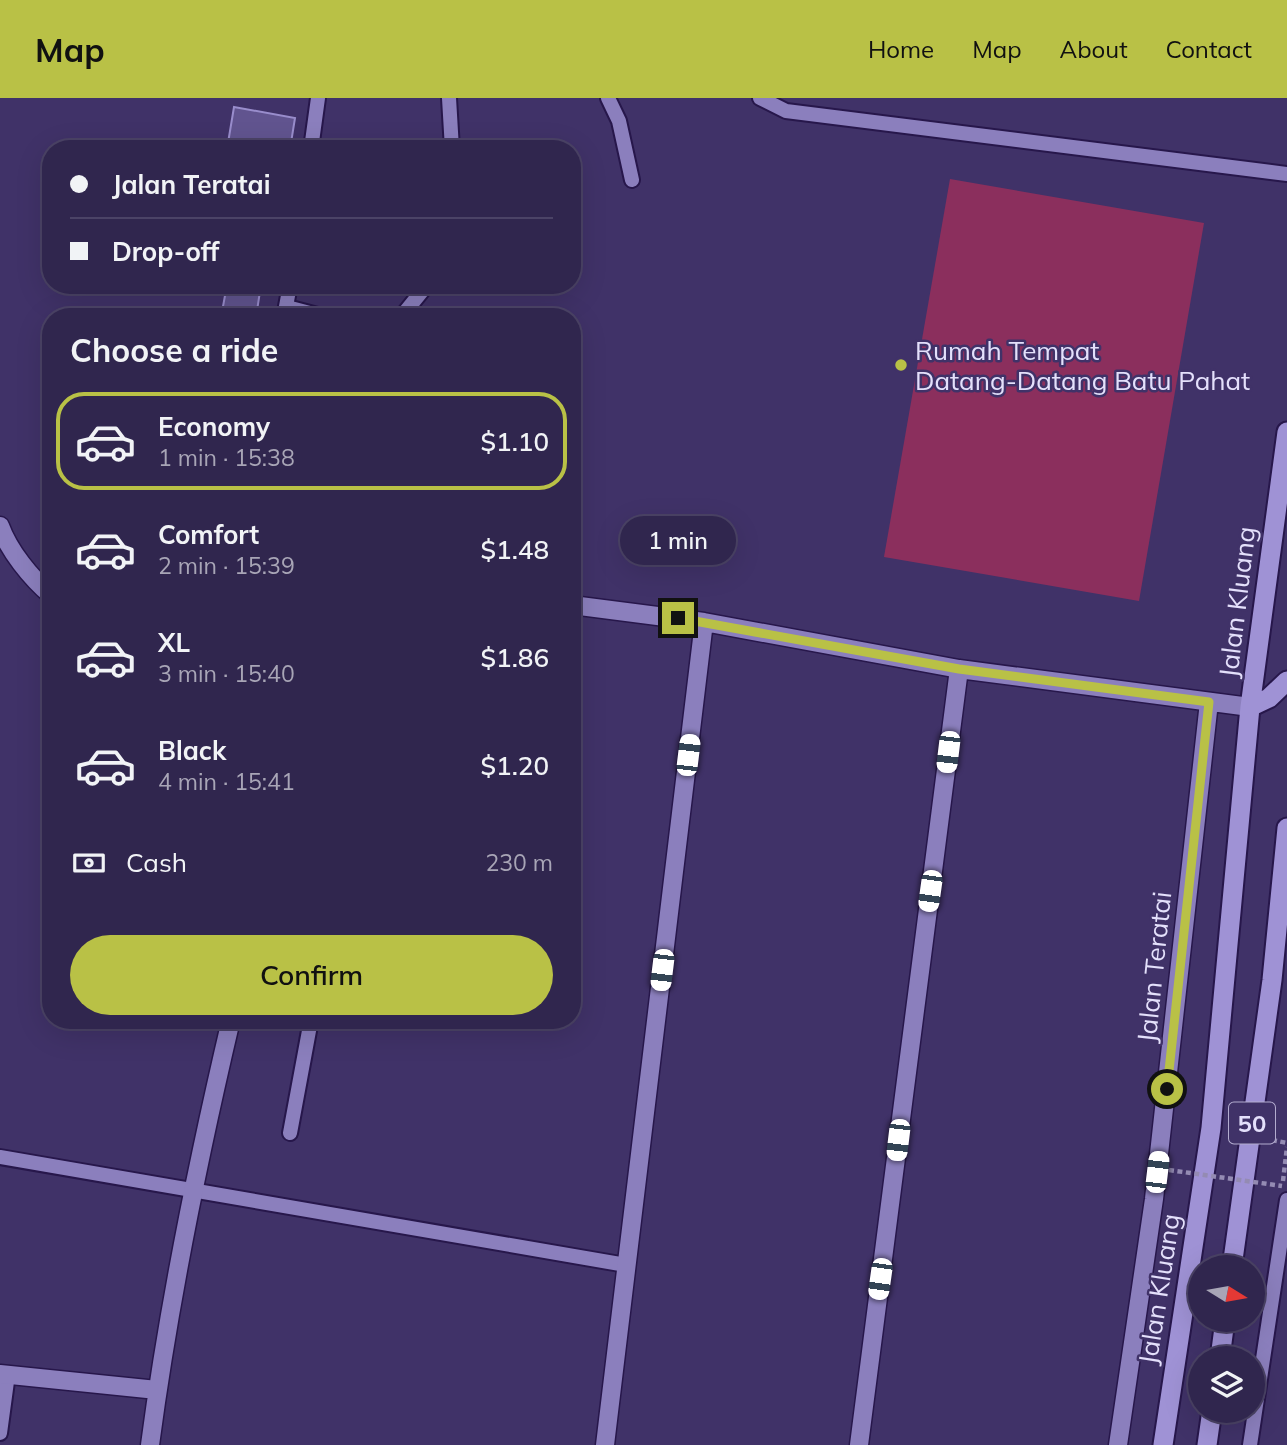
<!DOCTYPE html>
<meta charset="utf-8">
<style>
:root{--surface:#30264e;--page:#382e55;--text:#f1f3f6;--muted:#a8a5b6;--line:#4b4366;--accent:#b9c146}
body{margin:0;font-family:Mulish,sans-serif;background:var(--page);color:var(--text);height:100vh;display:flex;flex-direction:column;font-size:26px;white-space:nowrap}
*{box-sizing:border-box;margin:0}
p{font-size:23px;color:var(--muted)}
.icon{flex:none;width:38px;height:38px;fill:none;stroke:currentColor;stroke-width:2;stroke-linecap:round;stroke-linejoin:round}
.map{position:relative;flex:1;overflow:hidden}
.drawer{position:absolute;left:42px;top:210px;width:539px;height:721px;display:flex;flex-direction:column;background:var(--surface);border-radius:28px;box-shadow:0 7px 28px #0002,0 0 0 2px var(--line)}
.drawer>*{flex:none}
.top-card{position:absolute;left:42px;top:42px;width:539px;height:154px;border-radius:28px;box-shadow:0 7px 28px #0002,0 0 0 2px var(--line);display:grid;align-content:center;height:154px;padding:0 28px;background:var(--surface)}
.needle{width:46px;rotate:101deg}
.fabs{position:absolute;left:1188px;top:1157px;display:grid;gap:14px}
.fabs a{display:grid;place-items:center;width:77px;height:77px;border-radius:50%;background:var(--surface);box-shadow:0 7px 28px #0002,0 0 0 2px var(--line);font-size:35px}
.end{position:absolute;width:32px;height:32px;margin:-16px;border:9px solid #b9c146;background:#111;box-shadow:0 0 0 4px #111}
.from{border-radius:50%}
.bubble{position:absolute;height:49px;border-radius:24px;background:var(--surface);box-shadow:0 7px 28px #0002,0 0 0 2px var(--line);font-size:23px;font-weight:600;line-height:49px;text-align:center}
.car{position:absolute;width:21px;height:42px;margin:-21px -10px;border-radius:9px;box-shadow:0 0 5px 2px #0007;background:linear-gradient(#fff 24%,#345 0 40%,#fff 0 76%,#345 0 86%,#fff 0)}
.top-card b{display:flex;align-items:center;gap:24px;height:66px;font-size:26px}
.top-card b+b{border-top:2px solid var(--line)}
.top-card i{width:18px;height:18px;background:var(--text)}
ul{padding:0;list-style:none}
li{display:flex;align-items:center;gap:21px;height:98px;margin:0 14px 10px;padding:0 14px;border:4px solid transparent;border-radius:28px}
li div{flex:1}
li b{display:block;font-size:26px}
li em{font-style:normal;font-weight:600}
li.on{border-color:var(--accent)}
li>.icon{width:63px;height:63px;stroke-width:1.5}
h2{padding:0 28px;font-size:32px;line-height:84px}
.pay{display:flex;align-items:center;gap:18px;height:77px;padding:0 28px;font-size:26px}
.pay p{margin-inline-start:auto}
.action{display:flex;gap:14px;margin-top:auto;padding:14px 28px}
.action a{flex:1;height:80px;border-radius:42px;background:var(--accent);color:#111;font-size:28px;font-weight:600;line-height:80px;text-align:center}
header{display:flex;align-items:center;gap:42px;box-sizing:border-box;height:98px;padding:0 35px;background:var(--accent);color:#111}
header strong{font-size:33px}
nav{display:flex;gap:38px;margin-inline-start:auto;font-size:24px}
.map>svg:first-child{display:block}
.green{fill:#8b2f5d}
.building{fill:#61548f;stroke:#998dcc;stroke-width:2}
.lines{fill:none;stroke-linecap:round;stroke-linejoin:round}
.service-casing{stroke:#27174b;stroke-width:18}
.minor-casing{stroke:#27174b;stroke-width:21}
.trunk-casing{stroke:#27174b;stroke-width:23}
.path{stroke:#948bb3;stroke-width:4.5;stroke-dasharray:5 3.5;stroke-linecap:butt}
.service{stroke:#8b7fbd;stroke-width:14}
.minor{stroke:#8b7fbd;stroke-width:18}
.trunk{stroke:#9f92d5;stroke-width:19}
.path-bridge{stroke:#948bb3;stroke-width:4.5;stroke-dasharray:5 3.5;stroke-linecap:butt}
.route{stroke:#b9c146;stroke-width:9}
.poi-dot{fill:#b9c146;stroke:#403268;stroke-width:2.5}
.labels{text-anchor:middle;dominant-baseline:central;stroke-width:5;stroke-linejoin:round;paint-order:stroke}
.shield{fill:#403268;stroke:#b3accf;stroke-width:2}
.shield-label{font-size:24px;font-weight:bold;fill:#e4e0fb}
.poi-label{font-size:26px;fill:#e4e0fb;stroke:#403268;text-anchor:start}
.street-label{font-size:26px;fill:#e4e0fb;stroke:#403268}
</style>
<header>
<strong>Map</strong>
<nav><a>Home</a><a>Map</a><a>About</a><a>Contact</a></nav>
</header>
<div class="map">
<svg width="1287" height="1347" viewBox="0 0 1287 1347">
<rect width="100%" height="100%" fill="#403268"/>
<path class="green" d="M950,81l254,44 -65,378 -255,-44z"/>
<path class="building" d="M234,9l61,11 -5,31h-63z
M227,187h34l-5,32h-35z"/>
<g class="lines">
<defs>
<path id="service" d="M449,0l3,51
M608,0l11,23 13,59
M760,0l26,13 501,63
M311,51l7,-51
M287,209l38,10
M284,219l6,-32
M401,219l26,-32
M290,1035l21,-113
M0,1059l626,108
M0,1335l8,-59
M1250,1347l37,-245"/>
<path id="minor" d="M0,428c9,25 31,52 51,69
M572,507l132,17 255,47 291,38
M0,1276l157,16
M150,1347c19,-143 48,-285 81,-425
M605,1347l99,-823
M859,1347l100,-776
M1118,1347l36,-246 55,-497"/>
<path id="trunk" d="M1250,609l19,-9 18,-17
M1232,1169l40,-287 15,-152
M1220,1260l5,-38
M1163,1347l48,-317 39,-421 37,-275
M1207,1347l5,-35"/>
</defs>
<use href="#service" class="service-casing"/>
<use href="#minor" class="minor-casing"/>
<use href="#trunk" class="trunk-casing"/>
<path class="path" d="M1272,1042l15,3
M1283,1083l4,-34"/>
<use href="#service" class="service"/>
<use href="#minor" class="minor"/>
<use href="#trunk" class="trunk"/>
<path class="path-bridge" d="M1169,1072l113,16"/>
</g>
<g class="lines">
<path class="route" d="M678,520l281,51 250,33 -42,387"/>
</g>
<circle class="poi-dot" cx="901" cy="267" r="7"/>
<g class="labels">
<rect class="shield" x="1229" y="1004.5" width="46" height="41" rx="5"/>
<g class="shield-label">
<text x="1252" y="1025">50</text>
</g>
<g class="poi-label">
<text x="915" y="252">Rumah Tempat<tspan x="915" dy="30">Datang-Datang Batu Pahat</tspan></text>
</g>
<g class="street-label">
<text transform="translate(1237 504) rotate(-83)">Jalan Kluang</text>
<text transform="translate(1154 869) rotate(-84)">Jalan Teratai</text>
<text transform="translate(1159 1191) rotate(-81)">Jalan Kluang</text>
</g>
</g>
</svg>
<div class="fabs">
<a><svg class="needle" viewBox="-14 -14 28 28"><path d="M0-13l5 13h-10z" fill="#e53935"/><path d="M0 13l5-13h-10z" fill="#a8a5b6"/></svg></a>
<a><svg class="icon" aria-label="layers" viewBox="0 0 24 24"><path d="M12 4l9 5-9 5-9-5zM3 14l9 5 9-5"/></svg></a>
</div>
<i class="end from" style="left:1167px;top:991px"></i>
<i class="end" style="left:678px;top:520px"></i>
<div class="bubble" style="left:620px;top:418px;width:116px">1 min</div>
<i class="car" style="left:948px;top:654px;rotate:187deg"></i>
<i class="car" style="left:688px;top:657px;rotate:7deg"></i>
<i class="car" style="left:930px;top:793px;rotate:188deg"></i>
<i class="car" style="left:662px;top:872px;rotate:187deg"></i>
<i class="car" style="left:898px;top:1042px;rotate:187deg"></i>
<i class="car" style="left:1157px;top:1074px;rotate:7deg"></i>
<i class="car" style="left:880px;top:1181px;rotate:188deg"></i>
<div class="top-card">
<b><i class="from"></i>Jalan Teratai</b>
<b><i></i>Drop-off</b>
</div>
<section class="drawer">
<h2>Choose a ride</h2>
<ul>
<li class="on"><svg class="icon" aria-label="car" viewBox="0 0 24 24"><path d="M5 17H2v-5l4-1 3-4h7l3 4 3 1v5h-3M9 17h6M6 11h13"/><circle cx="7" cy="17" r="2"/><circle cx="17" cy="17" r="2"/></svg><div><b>Economy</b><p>1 min · 15:38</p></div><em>$1.10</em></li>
<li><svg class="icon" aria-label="car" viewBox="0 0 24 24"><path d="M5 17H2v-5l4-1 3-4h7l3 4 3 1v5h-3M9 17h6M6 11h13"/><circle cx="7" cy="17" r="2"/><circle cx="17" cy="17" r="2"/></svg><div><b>Comfort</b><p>2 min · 15:39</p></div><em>$1.48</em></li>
<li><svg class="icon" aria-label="car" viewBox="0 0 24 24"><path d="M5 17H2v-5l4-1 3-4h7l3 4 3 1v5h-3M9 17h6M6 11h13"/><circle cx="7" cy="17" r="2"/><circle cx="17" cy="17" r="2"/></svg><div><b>XL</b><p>3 min · 15:40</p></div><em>$1.86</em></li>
<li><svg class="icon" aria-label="car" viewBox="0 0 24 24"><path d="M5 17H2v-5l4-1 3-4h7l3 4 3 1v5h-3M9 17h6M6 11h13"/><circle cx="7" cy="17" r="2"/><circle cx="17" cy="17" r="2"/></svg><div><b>Black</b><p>4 min · 15:41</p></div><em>$1.20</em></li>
</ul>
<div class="pay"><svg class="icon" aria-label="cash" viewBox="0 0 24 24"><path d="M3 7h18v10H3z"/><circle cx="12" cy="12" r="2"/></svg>Cash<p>230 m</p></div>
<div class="action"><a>Confirm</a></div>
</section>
</div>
